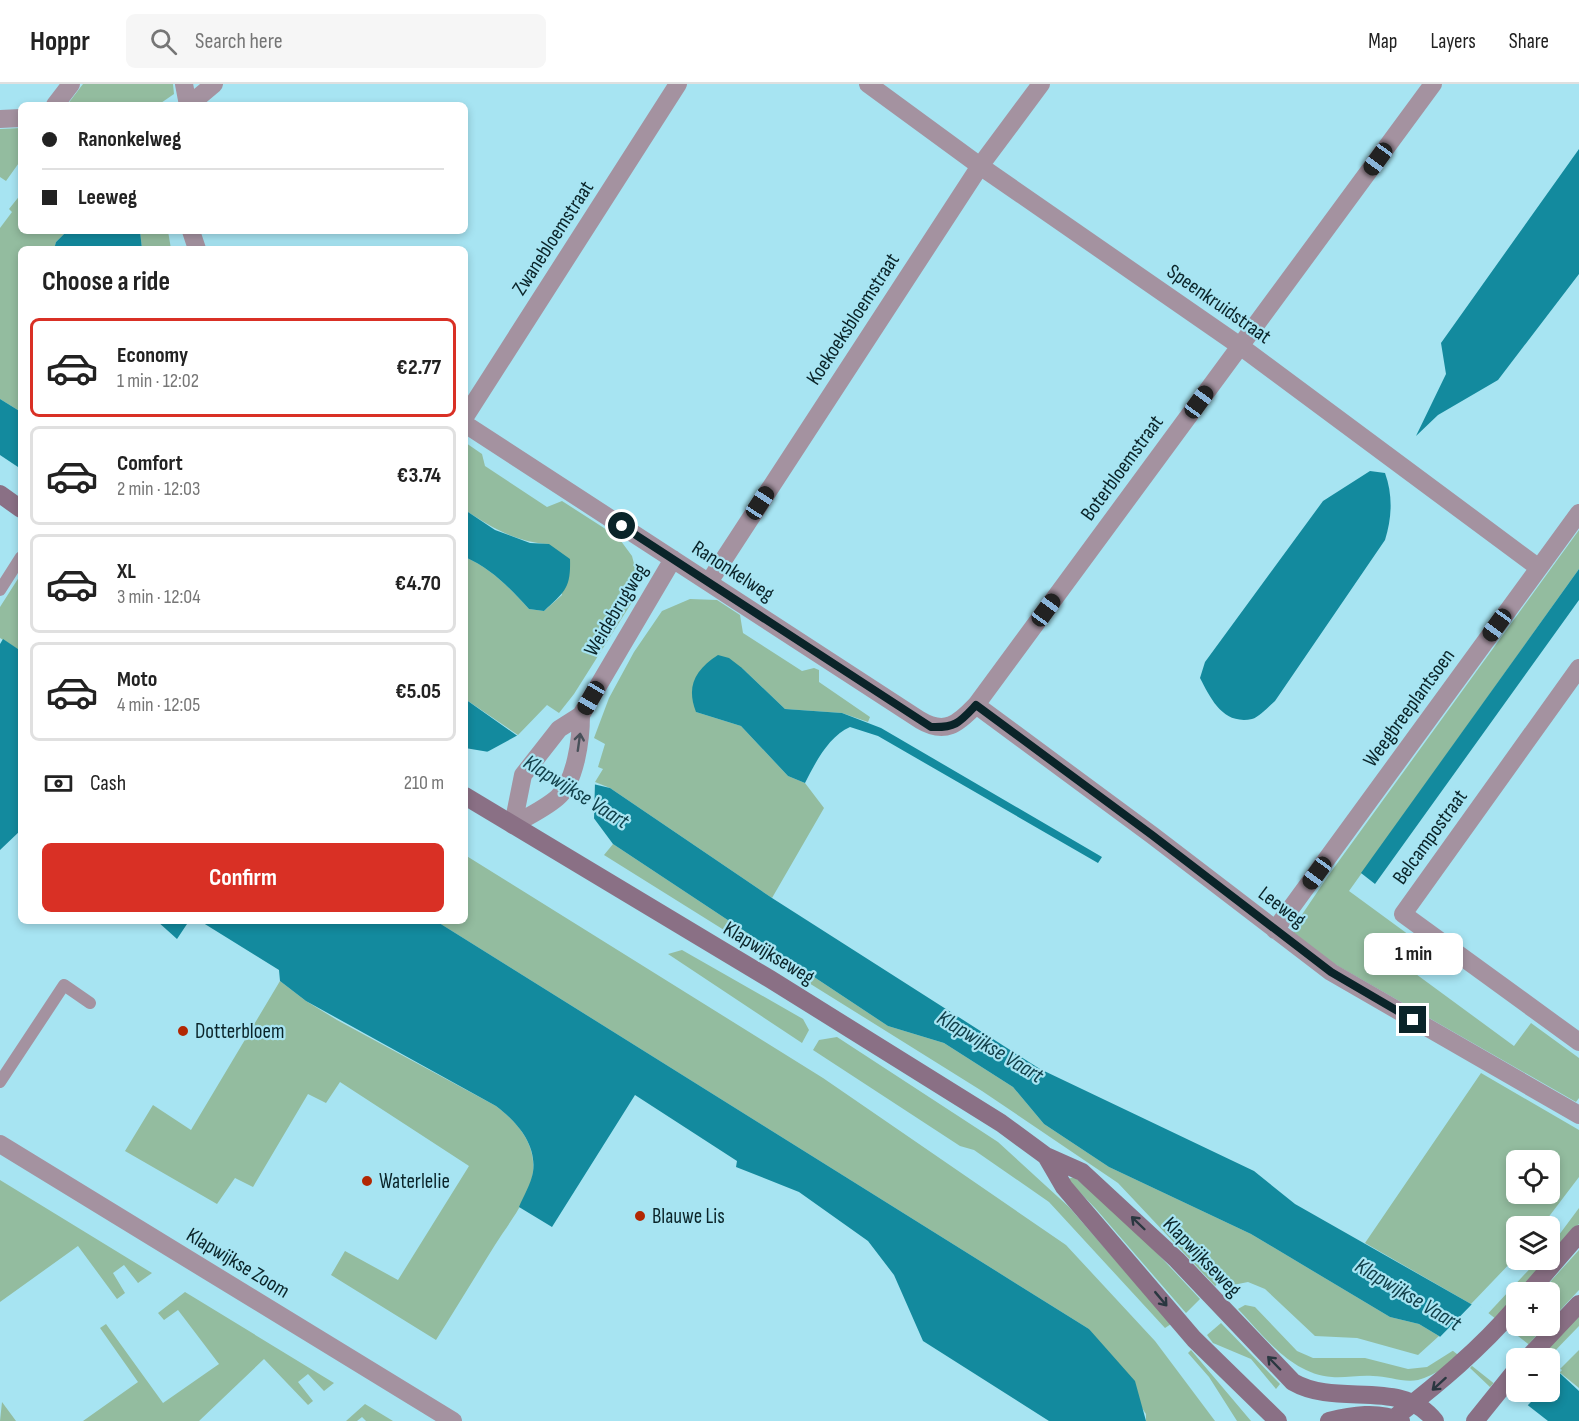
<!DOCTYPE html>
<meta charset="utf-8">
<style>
:root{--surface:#fff;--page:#f6f6f6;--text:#222;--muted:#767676;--line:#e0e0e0;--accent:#d93025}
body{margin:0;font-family:"Sofia Sans Condensed",sans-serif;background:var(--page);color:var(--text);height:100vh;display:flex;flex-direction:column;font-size:22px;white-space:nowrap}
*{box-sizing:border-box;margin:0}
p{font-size:20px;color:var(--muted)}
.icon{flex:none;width:33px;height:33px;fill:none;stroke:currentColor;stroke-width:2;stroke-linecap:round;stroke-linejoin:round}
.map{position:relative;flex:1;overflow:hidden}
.sheet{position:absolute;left:18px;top:162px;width:450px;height:678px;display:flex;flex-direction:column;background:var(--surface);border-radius:9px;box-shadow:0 3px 9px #0003}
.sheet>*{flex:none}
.guide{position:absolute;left:18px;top:18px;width:450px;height:132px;border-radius:9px;box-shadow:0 3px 9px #0003;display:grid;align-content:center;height:132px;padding:0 24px;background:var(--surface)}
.buttons{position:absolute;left:1506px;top:1066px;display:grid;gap:12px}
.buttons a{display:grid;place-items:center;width:54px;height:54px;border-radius:9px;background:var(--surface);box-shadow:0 3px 9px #0003;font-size:30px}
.end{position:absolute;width:27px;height:27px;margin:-14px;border:8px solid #0a2429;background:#fff;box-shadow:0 0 0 3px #fff}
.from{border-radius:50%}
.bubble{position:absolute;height:42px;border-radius:9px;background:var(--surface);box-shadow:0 3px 9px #0003;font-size:20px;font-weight:700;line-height:42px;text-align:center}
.car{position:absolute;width:18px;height:36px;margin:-18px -9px;border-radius:8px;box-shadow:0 0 4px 2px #0007;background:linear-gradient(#222 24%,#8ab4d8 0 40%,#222 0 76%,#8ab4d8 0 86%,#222 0)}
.guide b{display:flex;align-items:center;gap:21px;height:57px;font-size:22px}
.guide b+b{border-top:2px solid var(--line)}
.guide i{width:15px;height:15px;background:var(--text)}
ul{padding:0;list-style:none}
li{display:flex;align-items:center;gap:18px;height:99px;margin:0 12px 9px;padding:0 12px;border:3px solid var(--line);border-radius:9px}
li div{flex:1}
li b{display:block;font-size:22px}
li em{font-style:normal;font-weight:700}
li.current{border-color:var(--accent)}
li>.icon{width:54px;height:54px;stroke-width:1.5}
h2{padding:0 24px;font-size:27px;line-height:72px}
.pay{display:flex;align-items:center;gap:15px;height:66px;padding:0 24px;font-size:22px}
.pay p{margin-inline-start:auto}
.action{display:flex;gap:12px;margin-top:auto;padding:12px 24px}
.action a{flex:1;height:69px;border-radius:9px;background:var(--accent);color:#fff;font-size:24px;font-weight:700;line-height:69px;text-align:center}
header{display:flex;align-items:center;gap:36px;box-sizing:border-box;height:84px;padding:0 30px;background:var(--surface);border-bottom:2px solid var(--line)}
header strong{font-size:28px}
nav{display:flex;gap:33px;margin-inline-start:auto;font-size:21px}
.search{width:420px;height:54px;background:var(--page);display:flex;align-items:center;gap:15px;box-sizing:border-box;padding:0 21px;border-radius:9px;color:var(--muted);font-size:22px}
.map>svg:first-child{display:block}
.green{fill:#93bc9f;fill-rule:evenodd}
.water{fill:#138a9e}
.pier{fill:#a7e4f2}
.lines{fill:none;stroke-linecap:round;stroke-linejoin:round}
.lane{stroke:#a492a0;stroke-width:12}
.street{stroke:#a492a0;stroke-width:18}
.secondary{stroke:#8a7085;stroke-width:18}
.oneway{stroke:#485059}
.oneway2{stroke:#2a3740}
.route{stroke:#0a2429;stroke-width:8}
.poi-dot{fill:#b22703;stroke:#a7e4f2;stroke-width:2}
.labels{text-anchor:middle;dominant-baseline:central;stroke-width:4.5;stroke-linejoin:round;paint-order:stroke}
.street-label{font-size:21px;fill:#0a2429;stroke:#a7e4f2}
.poi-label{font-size:21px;fill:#0a2429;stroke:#a7e4f2;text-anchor:start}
.water-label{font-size:22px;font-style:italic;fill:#12404a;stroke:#a7e4f2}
</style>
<header>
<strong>Hoppr</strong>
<div class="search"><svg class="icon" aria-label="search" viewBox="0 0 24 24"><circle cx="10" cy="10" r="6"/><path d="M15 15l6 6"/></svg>Search here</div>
<nav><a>Map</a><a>Layers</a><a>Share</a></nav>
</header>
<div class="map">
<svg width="1579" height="1337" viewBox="0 0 1579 1337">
<rect width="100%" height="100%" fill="#a7e4f2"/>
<path class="green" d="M83,0h90l1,10 -16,11h-91z
M21,44v32l-15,21 -6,-4v-48z
M21,110v37h46l-11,11 -2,7h-33v163l-21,-13v-171l12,-16 -3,-3z
M140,147h28l3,18h-29z
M466,359l16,11 3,12 62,41 15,-6 56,36 14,19 5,19 -3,24 -60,95 -15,19 -12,-8 -29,30 -53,-36v-142c27,12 45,31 64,52l15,2 18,-16 -13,-51c-33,-2 -57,-16 -84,-34z
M1579,446v39l-230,322 71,52 -15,23 109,80 17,-23 48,35v40l-3,4 -273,-156 -10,-12 2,-9 33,-49z
M21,490v77l-21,-13v-31z
M690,515l27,1 23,15 3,18 59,38 12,-3 5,2v12l51,35 -2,5 -26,-9 -57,-4 -43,-41 -46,44 45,14 47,50 17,7 19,25 -52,90 -162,-110 -15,-6 8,-13 -5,-2 7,-23 -11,-6 15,-40 25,-46 28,-41z
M613,760l275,182 56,17 69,44 31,37 65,43 142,67 139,83 29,7 20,12 -21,19 -61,-17 -42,-2 -50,-47 -17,-7 -20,4 -6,-5 -7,5 -97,-103 -136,-92 -378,-236z
M465,771l358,223 243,167 89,96 60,80h-69v-7l-57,-85 -653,-408h29z
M682,866l121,69 6,11 -7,13 -134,-89z
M280,897l26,20 31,19 159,86c21,16 40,37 37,66 -3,26 -25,52 -38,73 -20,32 -39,63 -59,95l-105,-65 14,-24 53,29 71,-114 -129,-84 -14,21 -18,-9 -55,93 -18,-9 -18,26 -92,-53 28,-46 38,25z
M837,953l161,105 71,65 102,117 -6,4 -116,-126 -75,-52 -14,-4 -147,-96 6,-10z
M1481,989l98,57v47l-38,50h-25v30l-45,47 -106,-61zM1516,1077h34v33h-34z
M1074,1093l53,44 73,78 -14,14 -90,-104 -25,-26 -3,-4z
M0,1096l152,93 -14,10 -14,-18 -11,8 12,20 -8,6 -39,-53 -78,56z
M1579,1124v16l-29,34v-11z
M1579,1166v40l-29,31v-28h-10z
M1538,1176h9c-28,32 -88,111 -129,120 -15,3 -30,-4 -45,-4 -14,-1 -28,2 -41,1 -41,-3 -68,-41 -94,-68l7,-4 10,2 42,44 16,7h52l43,11 19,-2 27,-17z
M185,1208l149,91 -10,8 -16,-17 -10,8 15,19 -5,4 -44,-46 -65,62h-116l55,-39 -38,-54 6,-4 57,79 56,-39 -41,-54 -14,10 -6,-7z
M1579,1230v12l-32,33h-11z
M1516,1234v8h29l-55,61 -20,-19z
M1221,1239l59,61 -4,5 -25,-30 -38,-16 -6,-8z
M1191,1266l60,71h-14l-28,-44 -21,-24z
M1579,1266v38l-21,-17z
M2,1318l14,19h-16z
M365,1320l28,17h-27l-4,-4 -5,4h-11z"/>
<path class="water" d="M1579,65v125l-81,106 -60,35 -22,21 30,-62 -5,-31z
M67,147h73l2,18h-88l2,-7z
M0,315l21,13v57l-21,-14z
M1370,387l15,2c8,22 7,45 0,67l-110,161c-7,6 -16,16 -23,18 -29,6 -41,-20 -52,-41l5,-16 118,-161z
M465,426l30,20 35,13 19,1 21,15c1,30 -6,33 -26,52l-15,-2c-19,-21 -37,-40 -64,-52z
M1579,485v31l-204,284 -14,-11z
M3,555l18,12v179l-21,20v-206z
M718,571l11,3 13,10 43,41 57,4 39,15 221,129 -4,6 -220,-127 -28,-9c-21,9 -35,36 -45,56l-17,-7 -47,-50 -45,-14c-10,-26 -1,-42 22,-57z
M465,615l54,38 74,47 17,4 162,110 268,171 214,102 41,33 176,100 71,55h-26v33h34v-28l29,27v30h-31l-109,-85 -20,-12 -29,-7 -139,-83 -142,-67 -65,-43 -31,-37 -69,-44 -56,-17 -275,-182 -20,-27 -104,-65 -24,-4z
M157,837h32l-12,18z
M200,837h236l653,408 46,52 11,40h-97l-126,-80 -29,-66 -26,-34 -69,-49 -63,-25 1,-6 -102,-66 -83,132 -33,-20c4,-10 12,-23 14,-35 4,-28 -17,-51 -37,-66l-190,-105 -26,-20 -1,-11z"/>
<path class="pier" d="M518,651l77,47 -1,38 -107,-68z
M1474,1218l71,55 -29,2v33h25l-16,16 -87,-69z
M1550,1277l12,9 -12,13z"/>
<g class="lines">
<path class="lane" d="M0,506l21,-33
M0,998l64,-97 26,18"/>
<path class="street" d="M184,0l4,21
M868,0l112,82 260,180 299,222
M55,21l16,-21
M189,21l25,-21
M0,35l21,-1
M191,147l6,18
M465,333l213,-333
M465,340l455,296c25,15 38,4 56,-15l457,-621
M709,498l271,-416 61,-82
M1579,584l-176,246 176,128
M976,621l176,130 179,137 248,143
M513,741l10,-50 36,-46 22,-14 92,-156
M513,741c14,-8 31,-16 44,-27 19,-16 24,-60 24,-83
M1275,846l304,-417
M0,1060l453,277"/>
<path class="secondary" d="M0,410l21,15
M465,712l305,183 231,144 45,33 36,16 95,88 116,122c45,26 108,-5 142,39
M1046,1072l18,31 130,152 84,82
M1528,1209l51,-59
M1527,1275l52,-55
M1394,1334c44,-34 86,-69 122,-111
M1329,1337c23,-6 49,-10 72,0
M1475,1337l41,-51"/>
</g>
<defs><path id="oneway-shaft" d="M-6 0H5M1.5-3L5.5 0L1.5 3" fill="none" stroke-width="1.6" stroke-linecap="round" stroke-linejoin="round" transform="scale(1.5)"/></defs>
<use class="oneway" href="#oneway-shaft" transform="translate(579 658) rotate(-82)"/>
<g class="oneway2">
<use href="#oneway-shaft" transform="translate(1138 1139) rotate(-136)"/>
<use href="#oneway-shaft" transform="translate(1161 1215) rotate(50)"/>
<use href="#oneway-shaft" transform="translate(1274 1279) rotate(-134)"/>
<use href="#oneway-shaft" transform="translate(1439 1300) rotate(138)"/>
</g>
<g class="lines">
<path class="route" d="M622,442l309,201c25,1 29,-5 45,-22l176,130 179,137 82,48"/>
</g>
<g class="poi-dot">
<circle cx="183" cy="947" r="6"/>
<circle cx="367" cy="1097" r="6"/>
<circle cx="640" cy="1132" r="6"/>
</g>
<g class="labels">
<g class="street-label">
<text transform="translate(553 154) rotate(-57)">Zwanebloemstraat</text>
<text transform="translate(1219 220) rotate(35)">Speenkruidstraat</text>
<text transform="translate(853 235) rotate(-57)">Koekoeksbloemstraat</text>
<text transform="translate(1122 384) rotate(-54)">Boterbloemstraat</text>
<text transform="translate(733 487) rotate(33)">Ranonkelweg</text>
<text transform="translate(616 526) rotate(-59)">Weidebrugweg</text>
<text transform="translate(1409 624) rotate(-54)">Weegbreeplantsoen</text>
<text transform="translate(1430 753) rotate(-54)">Belcampostraat</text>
<text transform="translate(1282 823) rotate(37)">Leeweg</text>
<text transform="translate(769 869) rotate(31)">Klapwijkseweg</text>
<text transform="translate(1202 1173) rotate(46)">Klapwijkseweg</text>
<text transform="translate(238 1179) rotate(31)">Klapwijkse Zoom</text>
</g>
<g class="poi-label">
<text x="195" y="947">Dotterbloem</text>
<text x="379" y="1097">Waterlelie</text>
<text x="652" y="1132">Blauwe Lis</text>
</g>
<g class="water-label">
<text transform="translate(576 708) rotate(32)">Klapwijkse Vaart</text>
<text transform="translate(990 963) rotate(31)">Klapwijkse Vaart</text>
<text transform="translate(1408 1211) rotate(31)">Klapwijkse Vaart</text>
</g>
</g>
</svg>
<div class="buttons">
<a><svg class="icon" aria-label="locate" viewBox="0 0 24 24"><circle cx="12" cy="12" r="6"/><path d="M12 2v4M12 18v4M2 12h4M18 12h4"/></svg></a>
<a><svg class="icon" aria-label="layers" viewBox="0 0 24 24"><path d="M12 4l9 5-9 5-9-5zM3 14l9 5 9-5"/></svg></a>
<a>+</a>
<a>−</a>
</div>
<i class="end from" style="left:622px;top:442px"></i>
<i class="end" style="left:1413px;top:936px"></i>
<div class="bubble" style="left:1364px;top:849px;width:99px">1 min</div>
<i class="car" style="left:1378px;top:75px;rotate:216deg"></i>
<i class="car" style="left:1199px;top:318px;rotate:36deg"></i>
<i class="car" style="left:760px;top:419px;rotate:33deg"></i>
<i class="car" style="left:1046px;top:526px;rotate:36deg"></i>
<i class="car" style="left:1497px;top:541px;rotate:216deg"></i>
<i class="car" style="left:591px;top:614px;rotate:210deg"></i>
<i class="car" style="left:1317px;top:789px;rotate:216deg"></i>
<div class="guide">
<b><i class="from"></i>Ranonkelweg</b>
<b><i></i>Leeweg</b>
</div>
<section class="sheet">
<h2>Choose a ride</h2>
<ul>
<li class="current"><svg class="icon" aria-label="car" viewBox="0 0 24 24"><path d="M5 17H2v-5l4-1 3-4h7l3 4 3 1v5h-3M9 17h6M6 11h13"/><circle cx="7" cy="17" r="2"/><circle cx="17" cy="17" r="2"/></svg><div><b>Economy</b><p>1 min · 12:02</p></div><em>€2.77</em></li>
<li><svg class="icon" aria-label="car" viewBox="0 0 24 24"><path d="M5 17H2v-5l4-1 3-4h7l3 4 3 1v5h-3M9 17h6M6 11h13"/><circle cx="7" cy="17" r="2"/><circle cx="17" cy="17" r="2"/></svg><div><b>Comfort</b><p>2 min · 12:03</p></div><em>€3.74</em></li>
<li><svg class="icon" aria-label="car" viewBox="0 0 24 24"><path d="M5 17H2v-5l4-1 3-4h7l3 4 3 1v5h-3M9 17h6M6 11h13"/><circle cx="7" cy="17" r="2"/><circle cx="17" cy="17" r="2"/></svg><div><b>XL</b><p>3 min · 12:04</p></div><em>€4.70</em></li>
<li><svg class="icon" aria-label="car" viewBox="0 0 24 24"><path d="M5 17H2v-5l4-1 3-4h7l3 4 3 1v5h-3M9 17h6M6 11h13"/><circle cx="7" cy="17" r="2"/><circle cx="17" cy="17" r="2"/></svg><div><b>Moto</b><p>4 min · 12:05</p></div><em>€5.05</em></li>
</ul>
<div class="pay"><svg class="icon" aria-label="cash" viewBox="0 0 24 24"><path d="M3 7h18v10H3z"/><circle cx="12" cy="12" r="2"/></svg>Cash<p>210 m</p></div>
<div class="action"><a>Confirm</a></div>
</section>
</div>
